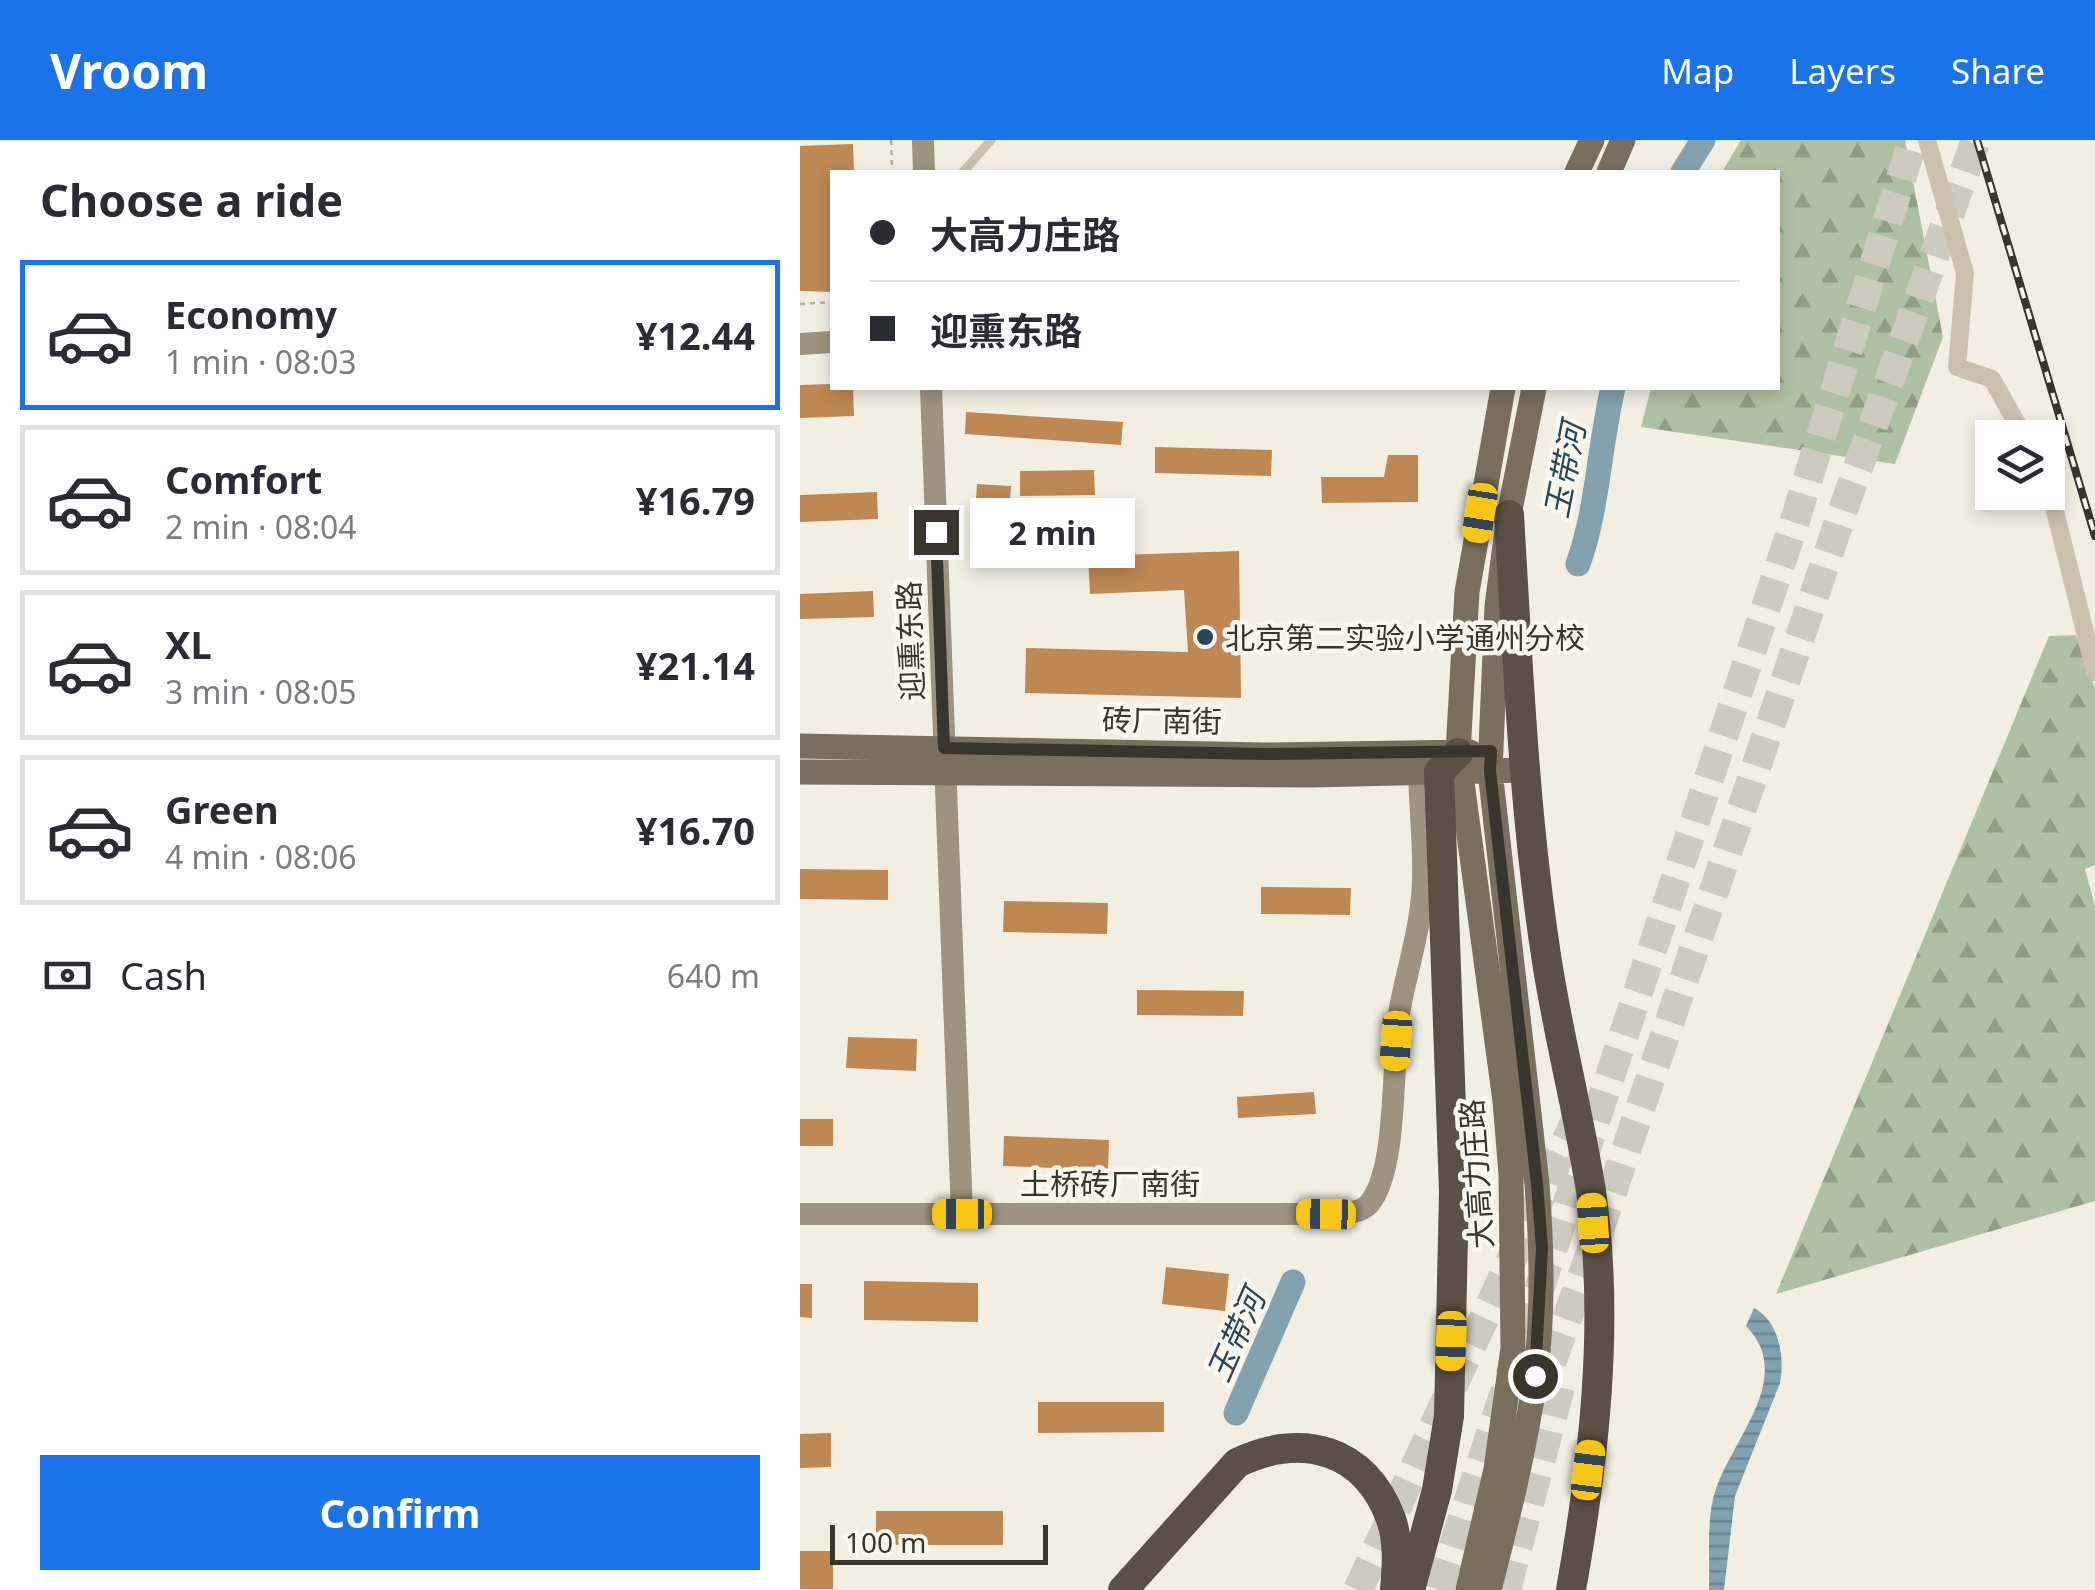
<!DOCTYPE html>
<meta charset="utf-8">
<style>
:root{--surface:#fff;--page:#f2f2f3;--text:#2b2b33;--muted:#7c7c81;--line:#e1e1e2;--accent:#1a73e8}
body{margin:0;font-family:"Noto Sans","Noto Sans SC",sans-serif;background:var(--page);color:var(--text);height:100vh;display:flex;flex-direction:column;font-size:38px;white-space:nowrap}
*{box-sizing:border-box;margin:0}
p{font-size:32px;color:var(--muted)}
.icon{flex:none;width:55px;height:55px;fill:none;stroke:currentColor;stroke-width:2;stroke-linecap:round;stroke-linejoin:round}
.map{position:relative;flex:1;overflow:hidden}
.details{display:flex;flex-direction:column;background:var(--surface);width:800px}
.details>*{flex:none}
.guide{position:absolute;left:30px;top:30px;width:950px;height:220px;border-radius:0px;box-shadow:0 5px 15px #0003;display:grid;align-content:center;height:220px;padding:0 40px;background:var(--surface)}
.controls{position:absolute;left:1175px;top:280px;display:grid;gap:20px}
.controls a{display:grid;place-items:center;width:90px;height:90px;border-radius:0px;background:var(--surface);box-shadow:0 5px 15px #0003;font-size:50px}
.scale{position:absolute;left:30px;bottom:25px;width:218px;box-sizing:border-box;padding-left:10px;border:5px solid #39342c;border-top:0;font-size:28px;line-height:35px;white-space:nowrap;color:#39342c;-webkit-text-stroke:8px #faf7ef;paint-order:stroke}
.end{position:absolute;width:45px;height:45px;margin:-22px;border:12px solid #39342c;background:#fff;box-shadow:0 0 0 5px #fff}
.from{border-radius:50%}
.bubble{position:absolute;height:70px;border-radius:0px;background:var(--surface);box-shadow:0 5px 15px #0003;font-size:32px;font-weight:700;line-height:70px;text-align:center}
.car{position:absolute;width:30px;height:60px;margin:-30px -15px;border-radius:12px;box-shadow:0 0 8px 2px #0007;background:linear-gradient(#f5c518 24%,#345 0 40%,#f5c518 0 76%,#345 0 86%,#f5c518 0)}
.guide b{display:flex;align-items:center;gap:35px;height:95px;font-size:38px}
.guide b+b{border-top:2px solid var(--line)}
.guide i{width:25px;height:25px;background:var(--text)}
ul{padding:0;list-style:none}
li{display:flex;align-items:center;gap:30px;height:150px;margin:0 20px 15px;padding:0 20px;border:5px solid var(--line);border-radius:0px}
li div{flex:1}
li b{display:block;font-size:38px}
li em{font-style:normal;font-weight:700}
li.current{border-color:var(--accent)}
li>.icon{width:90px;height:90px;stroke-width:1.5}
h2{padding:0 40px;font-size:45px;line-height:120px}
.pay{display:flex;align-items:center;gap:25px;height:110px;padding:0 40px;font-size:38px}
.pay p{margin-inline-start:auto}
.primary-button{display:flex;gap:20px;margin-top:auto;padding:20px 40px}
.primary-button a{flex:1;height:115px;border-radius:0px;background:var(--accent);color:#fff;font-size:40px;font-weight:700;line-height:115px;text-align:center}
header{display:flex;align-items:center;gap:60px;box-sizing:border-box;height:140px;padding:0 50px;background:var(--accent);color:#fff}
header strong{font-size:48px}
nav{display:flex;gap:55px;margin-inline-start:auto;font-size:35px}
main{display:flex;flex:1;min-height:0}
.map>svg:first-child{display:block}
.forest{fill:url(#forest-firs)}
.water{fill:url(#water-rules)}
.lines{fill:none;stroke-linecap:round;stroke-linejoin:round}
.river{stroke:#83a1ae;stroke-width:25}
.building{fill:#be8855}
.highway-tunnel{stroke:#cdcabe;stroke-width:30;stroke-dasharray:30 15;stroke-linecap:butt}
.path{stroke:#b6ad99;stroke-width:2.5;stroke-dasharray:5 5;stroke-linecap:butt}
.lane{stroke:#cac2ae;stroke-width:9}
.street{stroke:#cac2ae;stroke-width:18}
.secondary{stroke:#9e9280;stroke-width:22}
.primary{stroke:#7a6f5e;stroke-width:25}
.highway{stroke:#5a5044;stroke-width:30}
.rail-casing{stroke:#39342c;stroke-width:8}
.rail{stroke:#faf7ef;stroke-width:4;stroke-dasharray:11;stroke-linecap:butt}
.route{stroke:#39342c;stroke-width:12}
.poi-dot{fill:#244859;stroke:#faf7ef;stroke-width:4}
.labels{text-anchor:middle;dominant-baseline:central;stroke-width:9;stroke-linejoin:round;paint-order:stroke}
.poi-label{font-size:30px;fill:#39342c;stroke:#faf7ef;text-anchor:start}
.street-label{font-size:30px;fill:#39342c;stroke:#faf7ef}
.water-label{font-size:32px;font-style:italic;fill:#244859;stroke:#faf7ef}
</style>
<header>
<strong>Vroom</strong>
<nav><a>Map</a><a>Layers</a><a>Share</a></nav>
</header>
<main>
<section class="details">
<h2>Choose a ride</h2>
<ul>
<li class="current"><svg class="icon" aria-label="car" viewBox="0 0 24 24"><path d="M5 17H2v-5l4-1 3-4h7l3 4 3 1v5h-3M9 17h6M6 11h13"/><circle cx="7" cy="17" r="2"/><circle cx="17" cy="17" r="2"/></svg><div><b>Economy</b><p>1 min · 08:03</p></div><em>¥12.44</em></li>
<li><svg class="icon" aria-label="car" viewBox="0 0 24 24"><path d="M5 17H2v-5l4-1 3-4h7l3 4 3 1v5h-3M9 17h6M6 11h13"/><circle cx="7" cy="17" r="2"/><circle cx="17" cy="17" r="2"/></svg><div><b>Comfort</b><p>2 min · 08:04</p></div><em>¥16.79</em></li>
<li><svg class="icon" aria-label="car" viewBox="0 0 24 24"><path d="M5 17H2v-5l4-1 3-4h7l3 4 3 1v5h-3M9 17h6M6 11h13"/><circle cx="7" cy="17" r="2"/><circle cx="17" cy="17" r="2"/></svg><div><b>XL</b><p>3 min · 08:05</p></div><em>¥21.14</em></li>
<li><svg class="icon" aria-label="car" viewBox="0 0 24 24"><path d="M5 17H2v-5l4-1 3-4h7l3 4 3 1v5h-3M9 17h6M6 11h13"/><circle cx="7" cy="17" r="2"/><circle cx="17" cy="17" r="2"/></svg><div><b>Green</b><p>4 min · 08:06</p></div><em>¥16.70</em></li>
</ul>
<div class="pay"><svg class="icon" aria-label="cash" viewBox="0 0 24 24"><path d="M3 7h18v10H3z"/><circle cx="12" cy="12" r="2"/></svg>Cash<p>640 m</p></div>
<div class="primary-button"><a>Confirm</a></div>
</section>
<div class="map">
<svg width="1295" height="1450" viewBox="0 0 1295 1450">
<defs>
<pattern id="forest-firs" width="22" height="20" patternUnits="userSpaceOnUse" patternTransform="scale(2.5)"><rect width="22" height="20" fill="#afc1a3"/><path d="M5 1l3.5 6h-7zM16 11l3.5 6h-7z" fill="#8f9e85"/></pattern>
<pattern id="water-rules" width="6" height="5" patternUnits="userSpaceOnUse" patternTransform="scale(2.5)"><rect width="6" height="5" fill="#83a1ae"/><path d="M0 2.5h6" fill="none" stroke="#6c848e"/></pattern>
</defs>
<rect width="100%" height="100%" fill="#f2efe2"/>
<path class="forest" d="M941,0h164l38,197 -48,127 -254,-37 10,-39h127v-216h-56z
M1276,495l19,53v177l-10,4 10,37v295l-319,93 273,-658z"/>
<path class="water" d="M954,1168c25,13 31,49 26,75l-45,113 -11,94h-15c1,-28 -2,-59 3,-86 10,-57 88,-123 34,-178z"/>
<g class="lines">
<path class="river" d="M883,32l20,-32
M778,424c20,-55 21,-118 35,-176
M436,1273l57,-131"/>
</g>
<path class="building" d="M53,4l1,28h-22v120l-32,-1v-145z
M32,244v4h21l1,28 -54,2v-33z
M166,272l157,10 -2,23 -156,-11z
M355,307l117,3 -1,26 -116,-3z
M588,315h30v47l-96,1 -1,-26h63z
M294,330l1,25 -75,1v-25z
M177,344l34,2 -2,31 -34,-3z
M77,352l1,27 -78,3v-27z
M439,411l2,147 -216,-5 1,-45 162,4 -4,-62 -94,4 -2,-38z
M73,451l1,26 -74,2v-25z
M0,729l88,1v30l-88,-1z
M461,747l90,1 -1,27 -89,-1z
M204,761l104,2 -1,31 -104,-2z
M337,850l107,1 -1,25 -106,-1z
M48,897l69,2 -1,32 -70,-3z
M514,952l2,22 -78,4 -1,-21z
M0,979h33v27h-33z
M204,996l105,4 -1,30 -105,-4z
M366,1127l63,7 -4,37 -63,-7z
M64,1141l114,2v39l-114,-2z
M0,1144h12v34l-12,-1z
M238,1262h126v30l-126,1z
M31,1293v34l-31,1v-34z
M76,1371h127v34h-127z
M0,1411h33v38h-33z"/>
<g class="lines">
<path class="highway-tunnel" d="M736,1264l63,-174 253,-746 124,-344
M558,1450l226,-487
M639,1450l357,-1073 117,-377
M706,1450l57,-214"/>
<path class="path" d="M91,0l1,32
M0,164l32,-2"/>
<path class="lane" d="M163,32l28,-32"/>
<path class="street" d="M1127,0l38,133 -8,94 35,12 33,59
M1248,343l47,189"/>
<path class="secondary" d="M123,0l1,32
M0,204l32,-2
M131,248l31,826
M0,1074h526c13,-1 33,1 43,-10 30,-35 22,-147 31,-196 8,-42 22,-84 23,-128 1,-35 -3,-72 -4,-107"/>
<path class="primary" d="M777,32l15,-32
M809,32l14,-32
M0,606l466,9 204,-3
M0,632l512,3 213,-5
M668,1450l28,-121 17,-121 -2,-174 -6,-73 -47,-348 9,-161 36,-204
M689,1450c18,-70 36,-140 46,-212 9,-65 7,-130 2,-194l-47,-413 7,-165 12,-91 25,-127"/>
<path class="highway" d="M709,375c9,151 15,303 39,453 12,74 31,148 43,223 19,131 3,269 -20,399
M323,1450l114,-127c64,-31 128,-15 154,56 8,23 6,48 4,71
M610,1450l27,-100 12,-74 5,-224 -15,-420 19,-19"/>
<defs>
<path id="rail" d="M1177,0l118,396"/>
</defs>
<use href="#rail" class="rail-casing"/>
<use href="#rail" class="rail"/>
</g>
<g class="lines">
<path class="route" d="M136,392l8,216 322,6 225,-3 -1,20 47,413 5,64 -7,128"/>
</g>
<circle class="poi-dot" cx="405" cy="497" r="10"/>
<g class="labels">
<g class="poi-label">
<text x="425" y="497">北京第二实验小学通州分校</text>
</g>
<g class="street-label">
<text transform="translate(110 501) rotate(-92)">迎熏东路</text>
<text transform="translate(362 580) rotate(1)">砖厂南街</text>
<text transform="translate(676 1034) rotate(-94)">大高力庄路</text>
<text x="310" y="1043">土桥砖厂南街</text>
</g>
<g class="water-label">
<text transform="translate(764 330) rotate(-79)">玉带河</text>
<text transform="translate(435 1195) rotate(-66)">玉带河</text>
</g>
</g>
</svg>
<div class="controls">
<a><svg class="icon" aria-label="layers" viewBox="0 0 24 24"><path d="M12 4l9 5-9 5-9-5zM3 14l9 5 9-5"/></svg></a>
</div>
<div class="scale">100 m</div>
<i class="end from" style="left:735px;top:1236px"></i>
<i class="end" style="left:136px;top:392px"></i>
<div class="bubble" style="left:170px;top:358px;width:165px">2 min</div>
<i class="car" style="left:680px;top:373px;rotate:189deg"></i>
<i class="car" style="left:596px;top:901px;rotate:184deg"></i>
<i class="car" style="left:162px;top:1074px;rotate:270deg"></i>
<i class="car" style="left:526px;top:1074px;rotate:271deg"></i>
<i class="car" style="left:793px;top:1083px;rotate:356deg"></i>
<i class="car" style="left:651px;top:1201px;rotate:182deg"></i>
<i class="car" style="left:788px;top:1330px;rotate:7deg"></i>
<div class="guide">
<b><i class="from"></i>大高力庄路</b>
<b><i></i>迎熏东路</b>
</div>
</div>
</main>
